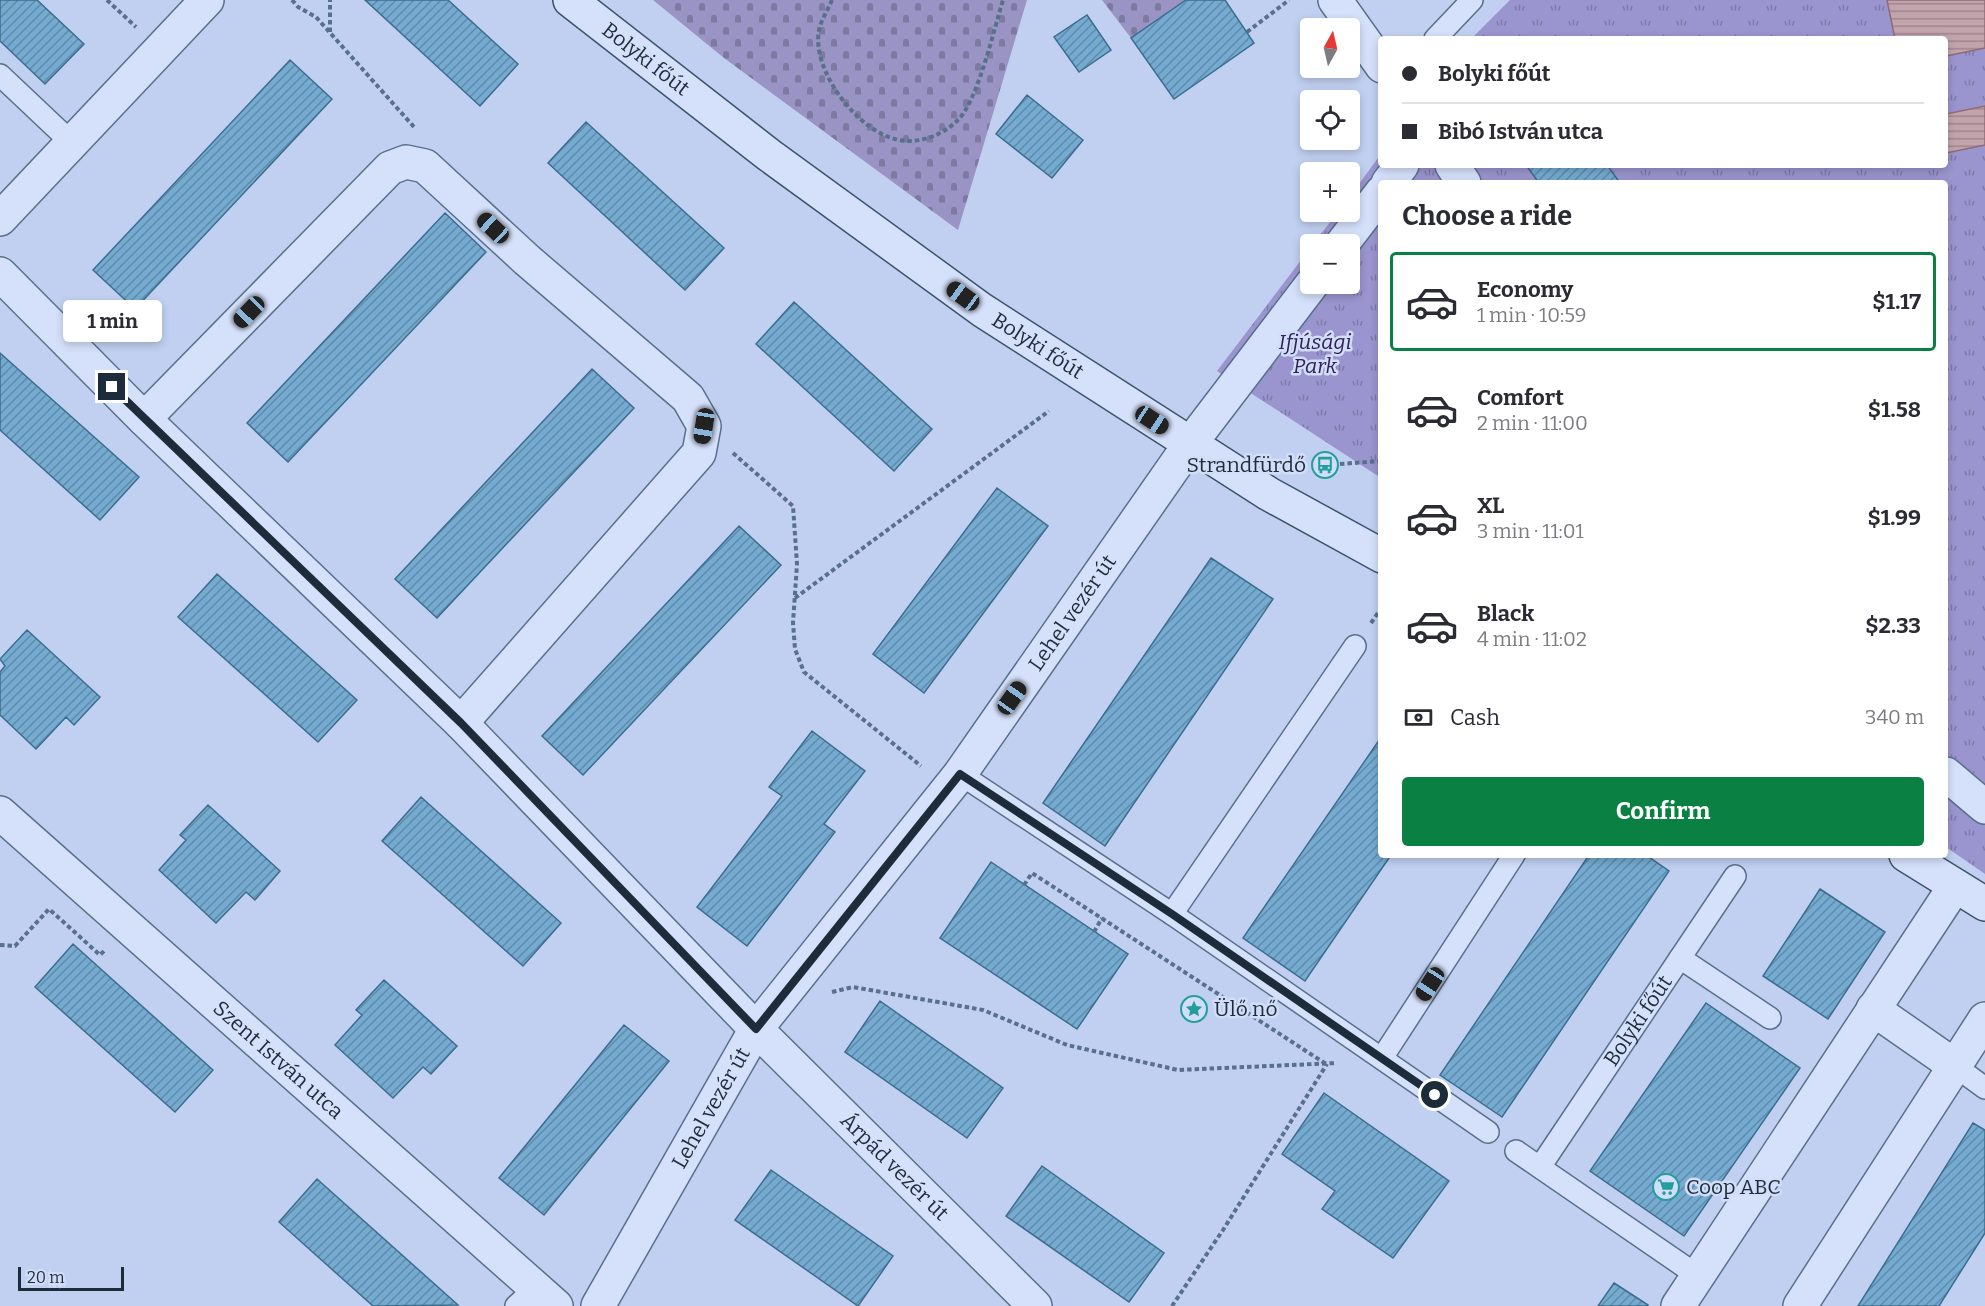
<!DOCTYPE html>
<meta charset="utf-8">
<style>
:root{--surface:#fff;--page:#f7f7f7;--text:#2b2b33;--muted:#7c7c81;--line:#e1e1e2;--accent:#0b8043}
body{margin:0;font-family:Bitter,serif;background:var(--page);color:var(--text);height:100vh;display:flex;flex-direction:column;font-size:22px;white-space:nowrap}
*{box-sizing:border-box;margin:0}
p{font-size:20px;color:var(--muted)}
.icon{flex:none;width:33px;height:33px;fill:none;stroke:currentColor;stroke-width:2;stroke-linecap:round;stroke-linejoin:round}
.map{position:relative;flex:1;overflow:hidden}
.panel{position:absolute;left:1378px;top:180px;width:570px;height:678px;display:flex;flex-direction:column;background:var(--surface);border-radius:6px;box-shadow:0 3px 9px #0003}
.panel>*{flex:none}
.hud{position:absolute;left:1378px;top:36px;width:570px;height:132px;border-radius:6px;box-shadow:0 3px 9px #0003;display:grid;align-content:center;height:132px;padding:0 24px;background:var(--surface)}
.needle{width:39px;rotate:8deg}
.fabs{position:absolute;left:1300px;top:18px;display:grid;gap:12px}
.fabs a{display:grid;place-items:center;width:60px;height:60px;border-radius:6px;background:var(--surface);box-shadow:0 3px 9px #0003;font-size:30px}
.scale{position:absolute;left:18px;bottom:15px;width:106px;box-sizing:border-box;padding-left:6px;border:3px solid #1d2c3a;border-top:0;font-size:16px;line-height:21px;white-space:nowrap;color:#1d2c3a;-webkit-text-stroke:4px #d2ddf8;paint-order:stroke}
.end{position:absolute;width:27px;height:27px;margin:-14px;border:8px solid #1d2c3a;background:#fff;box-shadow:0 0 0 3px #fff}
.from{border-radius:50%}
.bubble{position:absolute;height:42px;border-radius:6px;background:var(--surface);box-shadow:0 3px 9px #0003;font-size:20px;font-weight:700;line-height:42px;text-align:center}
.car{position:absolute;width:18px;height:36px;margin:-18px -9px;border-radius:8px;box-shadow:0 0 4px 2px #0007;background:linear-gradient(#222 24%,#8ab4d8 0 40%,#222 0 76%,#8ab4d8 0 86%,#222 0)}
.hud b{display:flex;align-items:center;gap:21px;height:57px;font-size:22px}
.hud b+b{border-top:2px solid var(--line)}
.hud i{width:15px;height:15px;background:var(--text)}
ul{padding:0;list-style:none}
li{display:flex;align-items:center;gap:18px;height:99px;margin:0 12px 9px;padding:0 12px;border:3px solid transparent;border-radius:6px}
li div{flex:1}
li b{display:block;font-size:22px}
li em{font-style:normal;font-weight:700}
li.selected{border-color:var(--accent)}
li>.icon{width:54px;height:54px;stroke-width:1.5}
h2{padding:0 24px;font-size:27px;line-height:72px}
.pay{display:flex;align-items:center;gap:15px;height:66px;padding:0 24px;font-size:22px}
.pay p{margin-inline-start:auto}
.action{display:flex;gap:12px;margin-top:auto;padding:12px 24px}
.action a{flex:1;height:69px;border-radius:6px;background:var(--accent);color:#fff;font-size:24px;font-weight:700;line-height:69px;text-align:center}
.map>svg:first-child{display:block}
.cemetery{fill:url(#cemetery-stones)}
.park{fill:url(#park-tufts)}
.water{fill:url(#water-rules);stroke:#926a74;stroke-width:1.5}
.building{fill:url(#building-hatch);stroke:#3c6d8c;stroke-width:1.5}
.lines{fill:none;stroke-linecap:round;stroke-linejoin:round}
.lane-casing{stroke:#58708c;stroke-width:24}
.street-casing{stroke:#58708c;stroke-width:36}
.secondary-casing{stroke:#3b546d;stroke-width:36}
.path{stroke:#58708c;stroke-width:4;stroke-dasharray:4.5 3;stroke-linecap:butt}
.lane{stroke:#d5e1fb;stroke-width:21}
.street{stroke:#d5e1fb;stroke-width:33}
.secondary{stroke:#d5e1fb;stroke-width:33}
.route{stroke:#1d2c3a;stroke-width:8}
.labels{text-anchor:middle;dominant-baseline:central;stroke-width:5;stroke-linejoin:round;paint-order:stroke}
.street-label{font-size:21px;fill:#1d2c3a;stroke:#d2ddf8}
.park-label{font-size:21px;font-style:italic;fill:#2f2258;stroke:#d2ddf8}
.poi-label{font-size:21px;fill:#1d2c3a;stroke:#d2ddf8;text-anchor:start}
</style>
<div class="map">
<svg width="1985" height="1306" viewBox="0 0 1985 1306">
<defs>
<pattern id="cemetery-stones" width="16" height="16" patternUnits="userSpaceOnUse" patternTransform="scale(1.5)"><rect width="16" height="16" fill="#9a94c4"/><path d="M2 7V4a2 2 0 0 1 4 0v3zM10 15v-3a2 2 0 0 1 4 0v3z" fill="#7d79a0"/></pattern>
<pattern id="park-tufts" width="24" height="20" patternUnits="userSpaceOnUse" patternTransform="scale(1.5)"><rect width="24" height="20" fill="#9b95cf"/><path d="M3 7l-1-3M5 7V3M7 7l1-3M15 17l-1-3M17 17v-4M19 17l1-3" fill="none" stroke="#7e7aa9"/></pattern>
<pattern id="water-rules" width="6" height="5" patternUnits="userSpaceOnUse" patternTransform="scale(1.5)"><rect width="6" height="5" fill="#c3a4ad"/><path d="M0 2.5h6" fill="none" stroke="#9e868e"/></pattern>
<pattern id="building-hatch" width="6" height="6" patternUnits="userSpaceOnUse" patternTransform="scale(1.5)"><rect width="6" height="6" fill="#75abd1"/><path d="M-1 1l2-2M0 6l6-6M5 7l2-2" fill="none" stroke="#5f8bab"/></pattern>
</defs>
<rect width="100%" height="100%" fill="#c1d0f1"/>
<path class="cemetery" d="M653,0h374l-69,230 -234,-172z
M1102,0h84l-55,38z"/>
<path class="park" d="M1510,0h475v874l-39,-27v-664h-564l-1,295 -164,-107 94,-124v37h39v-40h-37l25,-32h12v-16l31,-42 1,11h564v-126h-475z"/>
<path class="water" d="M1887,0h98v48l-39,8v-17h-51z
M1985,106v39l-39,8v-39z"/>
<path class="building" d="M0,0h37l47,44 -39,40 -45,-43z
M365,0h83l70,64 -38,42z
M1186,0h39l29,43 -80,56 -43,-61z
M1087,15l24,35 -32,22 -25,-35z
M290,60l42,39 -197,210 -42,-39z
M1027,95l56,45 -31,38 -56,-44z
M586,122l138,126 -39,42 -137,-127z
M1526,165h81l13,18h-81z
M445,213l41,39 -198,210 -41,-39z
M794,302l138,127 -38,42 -138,-127z
M0,353l139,124 -39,43 -100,-90z
M592,369l42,39 -197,210 -42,-39z
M997,488l51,38 -124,167 -51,-39z
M739,526l42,39 -198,210 -41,-39z
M1211,558l62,41 -168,247 -62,-43z
M217,574l140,126 -39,42 -140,-125z
M27,630l73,67 -26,28 -8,-8 -30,32 -36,-34v-43l5,-6 -5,-7z
M812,731l53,40 -41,53 11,8 -88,114 -50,-39 85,-111 -13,-9z
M1382,736v119h9l-86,126 -62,-43z
M421,797l140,126 -38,43 -141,-125z
M208,805l72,66 -25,29 -9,-8 -30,31 -57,-53 27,-30 -6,-5z
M1589,855h57l23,16 -167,246 -62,-42z
M991,862l137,92 -51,75 -137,-91z
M1820,889l65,43 -57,87 -65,-43z
M73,944l140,126 -38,42 -140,-125z
M384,980l73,66 -26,28 -8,-7 -30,31 -58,-53 27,-30 -6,-5z
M880,1001l123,87 -36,50 -122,-86z
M1706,1003l94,65 -116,168 -94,-65z
M624,1025l45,36 -125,154 -45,-37z
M1324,1093l125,88 -56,77 -71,-49 13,-18 -53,-37z
M1973,1123l12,7v103l-46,73h-81z
M1042,1166l122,87 -35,49 -123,-86z
M771,1170l122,86 -35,50 -123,-86z
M317,1179l141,126 -85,1 -94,-84z
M1614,1283l34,22 -1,1h-49z"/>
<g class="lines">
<defs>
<g id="lane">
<path d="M1435,39l37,-39"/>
<path d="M0,75l72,68"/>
<path d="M960,774l212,140 316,218"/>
<path d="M1172,914l183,-268"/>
<path d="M1680,958l90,60"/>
<path d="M1382,1058l132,-203"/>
<path d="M1955,1066l30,22"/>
<path d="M1516,1151l182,125"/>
<path id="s1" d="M1540,1167l195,-291"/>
<path d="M516,1306l20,-18"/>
</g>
<g id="street">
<path d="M1335,0l47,66"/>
<path d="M1452,165l12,18"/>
<path d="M1388,183l14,-18"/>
<path d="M0,219l207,-219"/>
<path d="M1342,244l40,-52"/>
<path id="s2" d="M0,274l144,145 317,304 295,306 279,277"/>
<path d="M144,419l246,-251 16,-6 19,4 102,94 161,138 16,28 -5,27 -238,270"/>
<path d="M1946,774l39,33"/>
<path id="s3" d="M0,813l556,493"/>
<path d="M1873,1009l82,57"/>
<path id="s4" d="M598,1306l158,-277 204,-255 230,-330 122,-160"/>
<path d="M1678,1306l277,-420"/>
<path d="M1800,1306l185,-287"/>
</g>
<g id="secondary">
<path id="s5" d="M570,0l199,155 213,155 287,184 113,62"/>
<path d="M1906,855l79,49"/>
</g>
</defs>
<use href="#lane" class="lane-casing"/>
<use href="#street" class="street-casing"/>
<use href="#secondary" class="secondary-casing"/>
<path class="path" d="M107,0l29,27
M292,0l6,7 18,10 98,110
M832,0c-4,10 -11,20 -13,30 -8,41 40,103 80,110 21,4 44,-5 59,-20 20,-20 36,-91 45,-120
M330,32v-32
M1247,32l42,-32
M733,453l60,53 4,58 -4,59 2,26 9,23 117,94
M1325,465l57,-4
M795,598l254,-187
M1371,623l11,-16
M1024,885l8,-12 294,191
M1094,932l8,-14
M0,945l15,1 34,-37 51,46 5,-5
M832,992l21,-5 130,23 84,35 111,25 159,-7
M1172,1306l51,-76 104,-166"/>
<use href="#lane" class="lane"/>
<use href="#street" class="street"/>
<use href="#secondary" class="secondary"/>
</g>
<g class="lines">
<path class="route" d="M112,387l349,336 295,306 204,-255 212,140 263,181"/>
</g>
<defs>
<symbol id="bus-ring" viewBox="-11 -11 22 22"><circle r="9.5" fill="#d2ddf8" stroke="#249e9d" stroke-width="1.5"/><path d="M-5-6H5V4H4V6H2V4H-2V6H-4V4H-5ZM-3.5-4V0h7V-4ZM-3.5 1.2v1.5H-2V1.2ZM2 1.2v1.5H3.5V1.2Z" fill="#249e9d"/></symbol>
<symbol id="sight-ring" viewBox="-11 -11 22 22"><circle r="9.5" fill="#d2ddf8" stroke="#249e9d" stroke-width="1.5"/><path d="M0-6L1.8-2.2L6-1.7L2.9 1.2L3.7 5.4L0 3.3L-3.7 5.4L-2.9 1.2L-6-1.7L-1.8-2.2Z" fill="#249e9d"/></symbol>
<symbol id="supermarket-ring" viewBox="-11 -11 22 22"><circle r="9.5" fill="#d2ddf8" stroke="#249e9d" stroke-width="1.5"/><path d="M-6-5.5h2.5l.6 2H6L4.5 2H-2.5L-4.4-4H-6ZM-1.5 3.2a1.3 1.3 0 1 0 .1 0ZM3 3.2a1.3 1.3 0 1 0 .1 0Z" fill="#249e9d"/></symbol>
</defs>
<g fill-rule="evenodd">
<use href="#bus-ring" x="1310" y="450" width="30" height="30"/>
<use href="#sight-ring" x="1179" y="994" width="30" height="30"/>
<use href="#supermarket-ring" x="1651" y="1172" width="30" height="30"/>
</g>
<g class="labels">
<g class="street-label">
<text stroke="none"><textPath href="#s5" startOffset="96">Bolyki főút</textPath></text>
<text stroke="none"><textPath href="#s5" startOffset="582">Bolyki főút</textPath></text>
<text stroke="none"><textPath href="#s4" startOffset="842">Lehel vezér út</textPath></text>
<text stroke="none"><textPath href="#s1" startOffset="176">Bolyki főút</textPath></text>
<text stroke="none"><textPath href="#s3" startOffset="372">Szent István utca</textPath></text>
<text stroke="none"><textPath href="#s4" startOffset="228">Lehel vezér út</textPath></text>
<text stroke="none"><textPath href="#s2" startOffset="1264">Árpád vezér út</textPath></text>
</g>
<g class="park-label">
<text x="1315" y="342">Ifjúsági<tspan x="1315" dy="24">Park</tspan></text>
</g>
<g class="poi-label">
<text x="1306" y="465" text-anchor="end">Strandfürdő</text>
<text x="1214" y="1009">Ülő nő</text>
<text x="1686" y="1187">Coop ABC</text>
</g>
</g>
</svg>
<div class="fabs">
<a><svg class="needle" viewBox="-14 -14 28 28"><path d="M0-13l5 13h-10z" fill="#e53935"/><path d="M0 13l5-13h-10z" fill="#7c7c81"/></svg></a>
<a><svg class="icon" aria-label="locate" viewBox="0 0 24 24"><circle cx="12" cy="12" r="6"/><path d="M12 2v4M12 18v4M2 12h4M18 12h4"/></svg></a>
<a>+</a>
<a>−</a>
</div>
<div class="scale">20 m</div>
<i class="end from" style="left:1435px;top:1095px"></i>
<i class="end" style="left:112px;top:387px"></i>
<div class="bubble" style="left:63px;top:300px;width:99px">1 min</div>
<i class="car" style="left:493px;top:228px;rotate:313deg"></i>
<i class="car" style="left:963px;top:296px;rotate:306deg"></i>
<i class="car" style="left:249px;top:312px;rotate:224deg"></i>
<i class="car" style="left:1152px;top:420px;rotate:123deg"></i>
<i class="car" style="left:704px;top:426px;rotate:189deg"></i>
<i class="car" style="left:1012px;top:698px;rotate:35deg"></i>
<i class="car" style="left:1430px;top:984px;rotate:213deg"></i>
<div class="hud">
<b><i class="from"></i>Bolyki főút</b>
<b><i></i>Bibó István utca</b>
</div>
<section class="panel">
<h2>Choose a ride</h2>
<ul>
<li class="selected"><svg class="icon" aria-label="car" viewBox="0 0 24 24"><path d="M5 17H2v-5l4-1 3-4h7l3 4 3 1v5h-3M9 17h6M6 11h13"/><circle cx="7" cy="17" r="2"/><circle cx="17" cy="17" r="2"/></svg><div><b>Economy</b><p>1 min · 10:59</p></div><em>$1.17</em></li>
<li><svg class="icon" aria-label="car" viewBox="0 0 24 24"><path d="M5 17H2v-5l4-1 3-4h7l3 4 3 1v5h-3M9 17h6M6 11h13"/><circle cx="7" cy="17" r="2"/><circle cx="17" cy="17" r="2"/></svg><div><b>Comfort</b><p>2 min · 11:00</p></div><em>$1.58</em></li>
<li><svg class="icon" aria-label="car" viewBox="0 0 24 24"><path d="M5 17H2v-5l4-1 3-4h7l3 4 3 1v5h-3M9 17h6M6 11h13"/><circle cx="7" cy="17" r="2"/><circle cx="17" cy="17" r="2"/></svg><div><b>XL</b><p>3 min · 11:01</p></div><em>$1.99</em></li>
<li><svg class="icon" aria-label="car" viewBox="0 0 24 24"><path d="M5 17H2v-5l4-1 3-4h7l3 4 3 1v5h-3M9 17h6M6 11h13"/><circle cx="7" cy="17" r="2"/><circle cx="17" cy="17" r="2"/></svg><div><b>Black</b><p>4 min · 11:02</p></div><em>$2.33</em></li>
</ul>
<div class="pay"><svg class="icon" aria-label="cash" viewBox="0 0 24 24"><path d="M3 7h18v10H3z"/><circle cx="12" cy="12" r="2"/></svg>Cash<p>340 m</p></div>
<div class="action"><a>Confirm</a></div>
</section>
</div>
